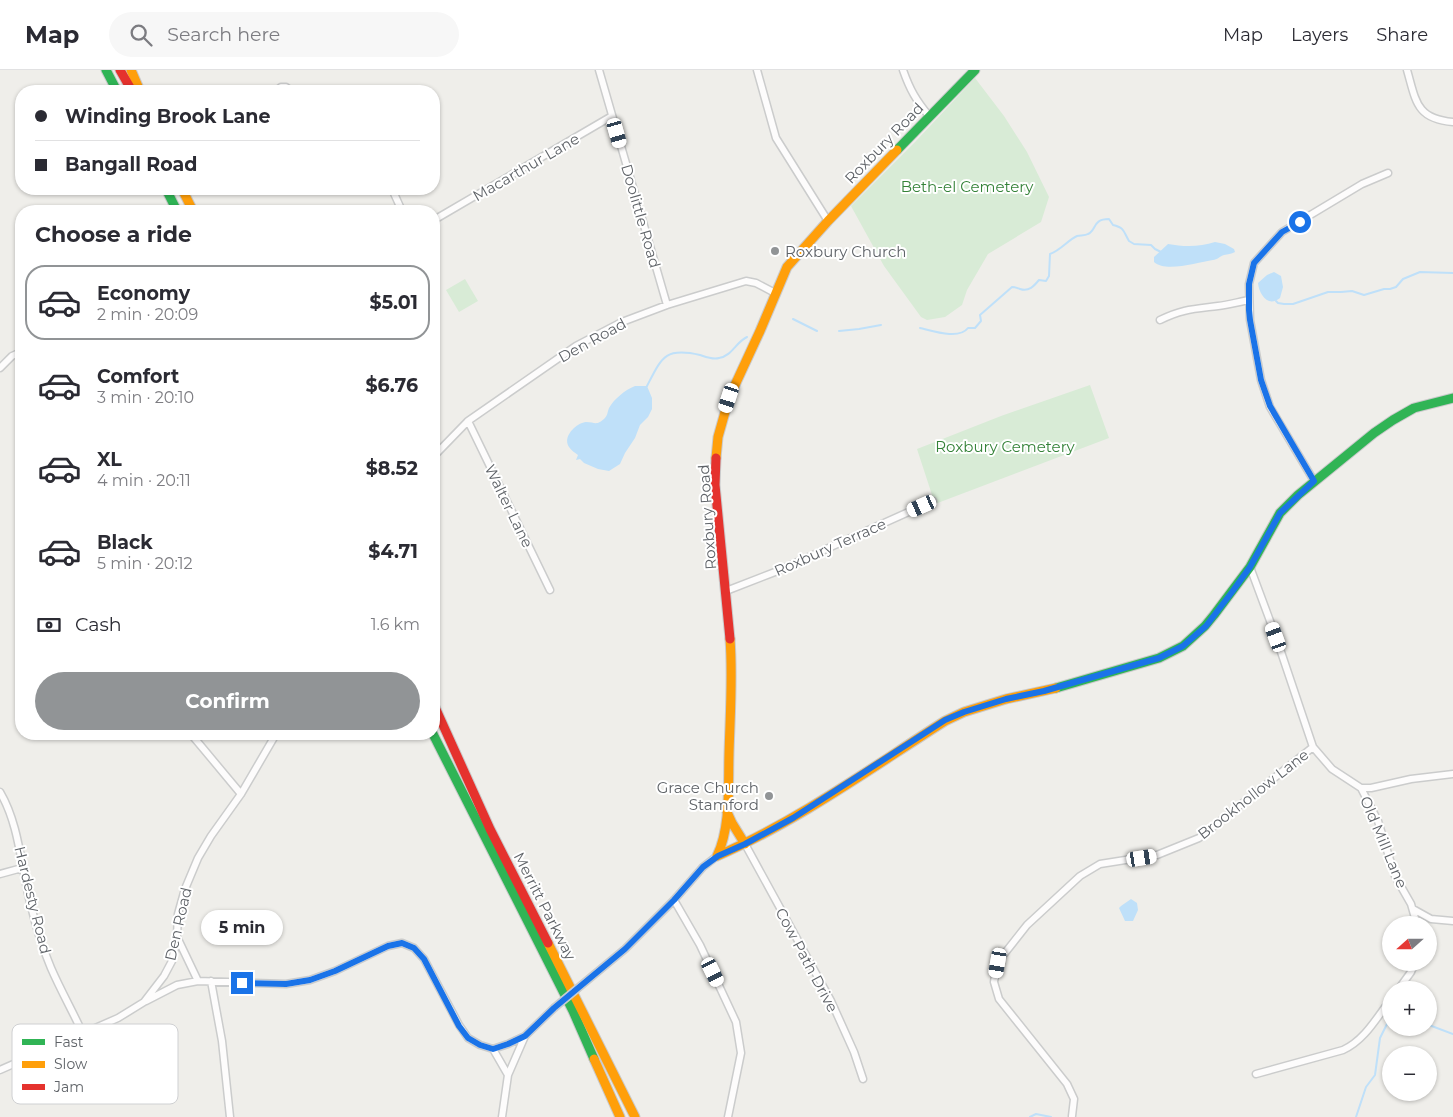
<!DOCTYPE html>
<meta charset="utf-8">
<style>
:root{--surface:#fff;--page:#f7f7f7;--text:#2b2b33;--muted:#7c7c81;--line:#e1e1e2;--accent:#919496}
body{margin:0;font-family:Montserrat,sans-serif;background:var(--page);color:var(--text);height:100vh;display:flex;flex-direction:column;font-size:19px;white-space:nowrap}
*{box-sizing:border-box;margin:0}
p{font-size:16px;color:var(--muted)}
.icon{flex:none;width:28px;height:28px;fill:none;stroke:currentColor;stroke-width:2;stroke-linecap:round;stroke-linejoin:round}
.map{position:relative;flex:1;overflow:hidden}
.side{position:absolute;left:15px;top:135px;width:425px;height:535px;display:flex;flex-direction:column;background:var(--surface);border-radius:20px;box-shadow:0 1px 4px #0004}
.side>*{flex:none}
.guide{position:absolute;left:15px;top:15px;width:425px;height:110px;border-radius:20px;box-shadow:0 1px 4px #0004;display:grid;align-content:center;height:110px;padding:0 20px;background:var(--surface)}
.needle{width:32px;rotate:249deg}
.tools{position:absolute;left:1382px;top:846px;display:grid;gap:10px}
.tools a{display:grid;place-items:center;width:55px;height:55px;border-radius:50%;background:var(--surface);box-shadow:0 1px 4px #0004;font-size:25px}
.end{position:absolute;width:22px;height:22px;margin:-11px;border:6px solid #1a73e8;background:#fff;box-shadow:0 0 0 2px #fff}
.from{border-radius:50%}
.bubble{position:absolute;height:35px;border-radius:18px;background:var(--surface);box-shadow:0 1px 4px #0004;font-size:16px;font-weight:700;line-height:35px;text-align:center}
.car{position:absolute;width:15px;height:30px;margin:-15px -8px;border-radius:6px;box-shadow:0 0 4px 1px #0007;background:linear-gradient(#fff 24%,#345 0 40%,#fff 0 76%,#345 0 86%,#fff 0)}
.guide b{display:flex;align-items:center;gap:18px;height:48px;font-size:19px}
.guide b+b{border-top:1px solid var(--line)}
.guide i{width:12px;height:12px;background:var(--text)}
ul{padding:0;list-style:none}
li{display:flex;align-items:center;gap:15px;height:75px;margin:0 10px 8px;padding:0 10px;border:2px solid transparent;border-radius:20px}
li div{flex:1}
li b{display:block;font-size:19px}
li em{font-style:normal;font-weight:700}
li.selected{border-color:var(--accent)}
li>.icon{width:45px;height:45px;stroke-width:1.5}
h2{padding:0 20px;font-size:22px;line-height:60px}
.pay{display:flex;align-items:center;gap:12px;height:55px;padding:0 20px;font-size:19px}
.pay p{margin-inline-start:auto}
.action{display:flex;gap:10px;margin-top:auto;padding:10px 20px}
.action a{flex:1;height:58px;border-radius:30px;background:var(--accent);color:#fff;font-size:20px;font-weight:700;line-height:58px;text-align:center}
header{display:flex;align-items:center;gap:30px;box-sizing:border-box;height:70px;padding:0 25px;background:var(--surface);border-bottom:1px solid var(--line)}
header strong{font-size:24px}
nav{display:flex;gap:28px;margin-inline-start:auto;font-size:18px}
.search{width:350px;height:45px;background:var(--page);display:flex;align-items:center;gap:12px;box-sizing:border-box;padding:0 18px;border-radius:28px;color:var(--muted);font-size:19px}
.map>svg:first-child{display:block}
.green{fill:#d8ebd6}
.water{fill:#bfe0f9}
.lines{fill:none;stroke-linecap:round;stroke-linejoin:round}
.stream{stroke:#bfe0f9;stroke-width:2}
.street-casing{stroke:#cbcccc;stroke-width:9}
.fast-casing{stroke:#cacacb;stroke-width:11}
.slow-casing{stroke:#cacacb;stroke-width:11}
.jam-casing{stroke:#cacacb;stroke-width:11}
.street{stroke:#fdfcfc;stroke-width:6}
.fast{stroke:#30b455;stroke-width:9}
.slow{stroke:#ff9f0a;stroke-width:9}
.jam{stroke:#e5322d;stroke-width:9}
.street-bridge-casing{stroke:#cbcccc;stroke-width:9;stroke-linecap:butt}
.street-bridge{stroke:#fdfcfc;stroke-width:6}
.route{stroke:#1a73e8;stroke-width:6}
.poi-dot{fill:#919496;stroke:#fff;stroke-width:2}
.labels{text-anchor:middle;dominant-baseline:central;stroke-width:4;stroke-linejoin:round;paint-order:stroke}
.street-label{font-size:15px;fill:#5f6368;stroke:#fff}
.park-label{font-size:15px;fill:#348238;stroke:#fff}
.poi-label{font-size:15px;fill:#5f6368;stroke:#fff;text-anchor:start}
.key{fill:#fff;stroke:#cfd0d2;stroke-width:1}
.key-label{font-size:14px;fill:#5f6368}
</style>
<header>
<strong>Map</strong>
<div class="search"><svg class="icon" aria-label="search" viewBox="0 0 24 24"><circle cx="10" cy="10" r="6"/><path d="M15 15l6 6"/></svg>Search here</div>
<nav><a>Map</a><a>Layers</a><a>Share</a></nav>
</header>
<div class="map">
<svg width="1453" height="1047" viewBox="0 0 1453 1047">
<rect width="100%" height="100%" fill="#efeeea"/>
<path class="green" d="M975,8l29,38 23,36 22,45 -8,25 -53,32 -21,36 -5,15 -17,12 -18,3 -6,-3 -37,-51 -33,-60 65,-65z
M465,209l13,22 -19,11 -13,-22z
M1090,315l19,53 -174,66 -18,-55 84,-33z"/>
<path class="water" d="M1215,172l10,2 9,5 1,3c-4,2 -7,2 -11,3 -4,1 -7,5 -11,5 -15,2 -47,13 -59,2v-5l14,-13c16,3 32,3 47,-2z
M1274,202l7,4 2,11 -3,11c-12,10 -21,-4 -22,-15l9,-8z
M635,316h12l5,12v11l-4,8 -8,8 -5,13 -10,15 -5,11 -11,7 -11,-2 -14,-6 -4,-4 -4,1 2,-5c-3,-2 -7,-5 -9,-8 -7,-10 7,-24 17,-25 9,0 10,4 18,-3 4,-4 3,-6 5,-11 5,-9 16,-18 26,-22z
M1131,829l6,4 1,7 -5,11h-8l-6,-13 2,-2z"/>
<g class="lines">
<path class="stream" d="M1276,231l2,2 6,1h9l35,-12h13l11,-1 12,4 20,-6h6l6,-2 7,-8 17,-7 33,1
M793,249l24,12
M920,258c13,3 39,12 48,0h7l6,-7 -1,-6 32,-28c3,0 5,1 8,2 9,3 14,-3 19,-9l7,1 3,-5 1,-22c11,-4 18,-14 27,-18 3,-1 8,0 11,-2 9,-4 4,-15 21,-15l4,6c12,3 10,6 16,16l5,3 17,1 4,4 6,3
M839,261l20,-2 22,-4
M647,316c15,-29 18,-39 53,-31 6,2 13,5 19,3 13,-2 17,-16 28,-21
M1429,955l24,9
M1030,1047l6,-3 15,3
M1356,1047l10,-30 9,-12 5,-37 9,-18 2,-1"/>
<defs>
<path id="street" d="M599,0l68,235
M757,0l19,68 52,83
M903,0c7,20 13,30 26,46
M1407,0c9,31 9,49 46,52
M276,21l5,-4h5l5,4
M392,119l10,22
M434,150l178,-104
M1160,250c22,-11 34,-11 58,-14 10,-1 20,-4 31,-6
M0,298l12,-12 9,-4
M468,351l82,169
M434,386l34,-35 108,-75 46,-24 45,-17 79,-24 10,2 19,10
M1314,411l-44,-74 -9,-27 -11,-60 -1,-36 5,-21 28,-31 80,-48 26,-11
M1250,497l26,70 37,110 19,22 29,19 17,33 17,55 16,28 6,21
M726,521l49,-19 158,-71
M191,664l50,60
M1361,718h10l40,-9 42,-5
M0,722c20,34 21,77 31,114 5,21 12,43 20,62 10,23 22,44 32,66
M745,774l86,157 23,51 9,27
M0,804l22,-6
M674,830l26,45 36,77 5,31 -13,64
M1413,839l18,10 22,2
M177,867l21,44
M211,911l11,60 8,76
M578,918l47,-39 49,-49 29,-33 14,-11
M1398,920l13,-18 4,-10
M146,931l31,-16 21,-4 88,3 24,-4 25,-9 53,-25 14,-3 12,5 10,11 35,66 9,13 12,7 13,4 15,26
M493,979l15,-5 17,-8
M0,1000l118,-52 26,-16 20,-26 8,-15 5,-25 1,-22 7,-25 13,-31 13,-22 30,-42 35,-60
M1256,1004l87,-24c22,-10 34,-33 48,-51
M1072,1046l2,-17 -7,-15 -68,-85 -5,-17 3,-19 30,-38 53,-49 20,-12 57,-9 42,-17 114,-91
M502,1047l6,-42 17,-39 29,-28"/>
<path id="fast" d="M106,0l11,21
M897,80l78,-80
M166,119l11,22
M1056,618l103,-30 24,-12 22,-20 9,-11 36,-48 30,-54 18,-18 76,-62 19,-13 21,-12 39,-10
M433,664l140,277 21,48"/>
<path id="slow" d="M131,0l9,21
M182,119l11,22
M716,388l2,-21 11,-39 31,-67 27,-64 41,-46 69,-71
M727,742l5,11 13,21
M717,786c81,-35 154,-88 228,-135l19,-9 42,-13 50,-11
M717,786c14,-29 11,-70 12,-102 1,-38 4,-77 1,-115
M548,873l87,174
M594,989l26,58"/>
<path id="jam" d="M120,0l12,21
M716,388l-1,27 15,154
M434,635l56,124 58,114"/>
</defs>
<use href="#street" class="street-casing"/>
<use href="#fast" class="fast-casing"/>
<use href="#slow" class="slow-casing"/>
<use href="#jam" class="jam-casing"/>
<use href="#street" class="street"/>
<use href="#fast" class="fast"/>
<use href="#slow" class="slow"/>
<use href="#jam" class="jam"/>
<defs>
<path id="street-bridge" d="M554,938l24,-20"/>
</defs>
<use href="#street-bridge" class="street-bridge-casing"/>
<use href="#street-bridge" class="street-bridge"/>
</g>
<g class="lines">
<path class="route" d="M242,913l44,1 24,-4 25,-9 53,-25 14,-3 12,5 10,11 35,67 9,12 12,7 13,4 15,-5 17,-8 29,-28 71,-59 49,-49 29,-33 15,-11 27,-12 48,-26 152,-98 19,-8 42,-13 38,-8 115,-33 24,-12 23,-20 26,-34 18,-25 30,-54 34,-32 -44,-75 -9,-26 -11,-60 -1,-10v-26l5,-21 28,-31 18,-10"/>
</g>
<g class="poi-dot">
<circle cx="775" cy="181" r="5"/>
<circle cx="769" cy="726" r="5"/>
</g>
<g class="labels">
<g class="street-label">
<text transform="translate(884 73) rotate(-46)">Roxbury Road</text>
<text transform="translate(526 97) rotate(-30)">Macarthur Lane</text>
<text transform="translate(641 146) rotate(74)">Doolittle Road</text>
<text transform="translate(592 270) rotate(-29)">Den Road</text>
<text transform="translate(509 436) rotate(64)">Walter Lane</text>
<text transform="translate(707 447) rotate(-94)">Roxbury Road</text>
<text transform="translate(830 477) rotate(-24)">Roxbury Terrace</text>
<text transform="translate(1253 724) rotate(-38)">Brookhollow Lane</text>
<text transform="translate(1384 772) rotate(67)">Old Mill Lane</text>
<text transform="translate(33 830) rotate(76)">Hardesty Road</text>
<text transform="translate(545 836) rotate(63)">Merritt Parkway</text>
<text transform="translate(178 854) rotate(-77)">Den Road</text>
<text transform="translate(807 890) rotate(62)">Cow Path Drive</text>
</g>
<g class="park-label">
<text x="967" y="116">Beth-el Cemetery</text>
<text x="1005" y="376">Roxbury Cemetery</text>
</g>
<g class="poi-label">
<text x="785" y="181">Roxbury Church</text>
<text x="759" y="717" text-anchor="end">Grace Church<tspan x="759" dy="17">Stamford</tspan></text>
</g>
</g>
<rect x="12" y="954" width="166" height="80" rx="8" class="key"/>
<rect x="22" y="969" width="23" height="6" fill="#30b455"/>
<rect x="22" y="991" width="23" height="7" fill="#ff9f0a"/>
<rect x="22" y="1014" width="23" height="6" fill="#e5322d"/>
<g class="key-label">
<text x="54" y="977">Fast</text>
<text x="54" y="999">Slow</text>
<text x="54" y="1022">Jam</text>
</g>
</svg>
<div class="tools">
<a><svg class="needle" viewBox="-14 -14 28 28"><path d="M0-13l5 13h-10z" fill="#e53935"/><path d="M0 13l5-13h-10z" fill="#7c7c81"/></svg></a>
<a>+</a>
<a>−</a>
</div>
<i class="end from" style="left:1300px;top:152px"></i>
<i class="end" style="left:242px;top:913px"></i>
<div class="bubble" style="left:201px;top:840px;width:82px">5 min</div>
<i class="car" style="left:617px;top:63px;rotate:164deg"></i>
<i class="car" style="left:729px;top:328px;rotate:198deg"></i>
<i class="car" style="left:922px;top:436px;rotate:246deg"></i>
<i class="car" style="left:1276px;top:567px;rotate:340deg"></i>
<i class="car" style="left:1142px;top:788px;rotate:81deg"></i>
<i class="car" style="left:998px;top:893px;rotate:190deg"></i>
<i class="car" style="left:713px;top:902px;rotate:154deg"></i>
<div class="guide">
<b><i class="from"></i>Winding Brook Lane</b>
<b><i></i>Bangall Road</b>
</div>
<section class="side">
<h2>Choose a ride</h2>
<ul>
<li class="selected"><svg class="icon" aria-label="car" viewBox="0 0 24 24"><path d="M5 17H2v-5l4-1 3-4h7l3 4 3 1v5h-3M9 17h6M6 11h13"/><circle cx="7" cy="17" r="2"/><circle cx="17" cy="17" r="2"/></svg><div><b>Economy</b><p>2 min · 20:09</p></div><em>$5.01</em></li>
<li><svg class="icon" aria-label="car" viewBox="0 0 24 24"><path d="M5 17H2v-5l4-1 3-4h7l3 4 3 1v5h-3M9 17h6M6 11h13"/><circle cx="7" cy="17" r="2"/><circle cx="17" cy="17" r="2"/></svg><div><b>Comfort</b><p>3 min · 20:10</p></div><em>$6.76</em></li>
<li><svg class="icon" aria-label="car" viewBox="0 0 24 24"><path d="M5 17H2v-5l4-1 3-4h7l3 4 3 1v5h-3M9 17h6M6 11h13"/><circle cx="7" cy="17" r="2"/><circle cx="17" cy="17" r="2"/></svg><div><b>XL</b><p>4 min · 20:11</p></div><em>$8.52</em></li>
<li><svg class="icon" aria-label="car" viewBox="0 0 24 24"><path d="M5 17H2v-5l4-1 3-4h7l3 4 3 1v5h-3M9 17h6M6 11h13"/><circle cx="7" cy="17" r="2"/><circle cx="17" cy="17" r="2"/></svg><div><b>Black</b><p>5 min · 20:12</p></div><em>$4.71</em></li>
</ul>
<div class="pay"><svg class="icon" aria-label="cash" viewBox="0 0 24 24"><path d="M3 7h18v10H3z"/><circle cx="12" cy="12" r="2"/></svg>Cash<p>1.6 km</p></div>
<div class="action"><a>Confirm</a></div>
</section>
</div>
